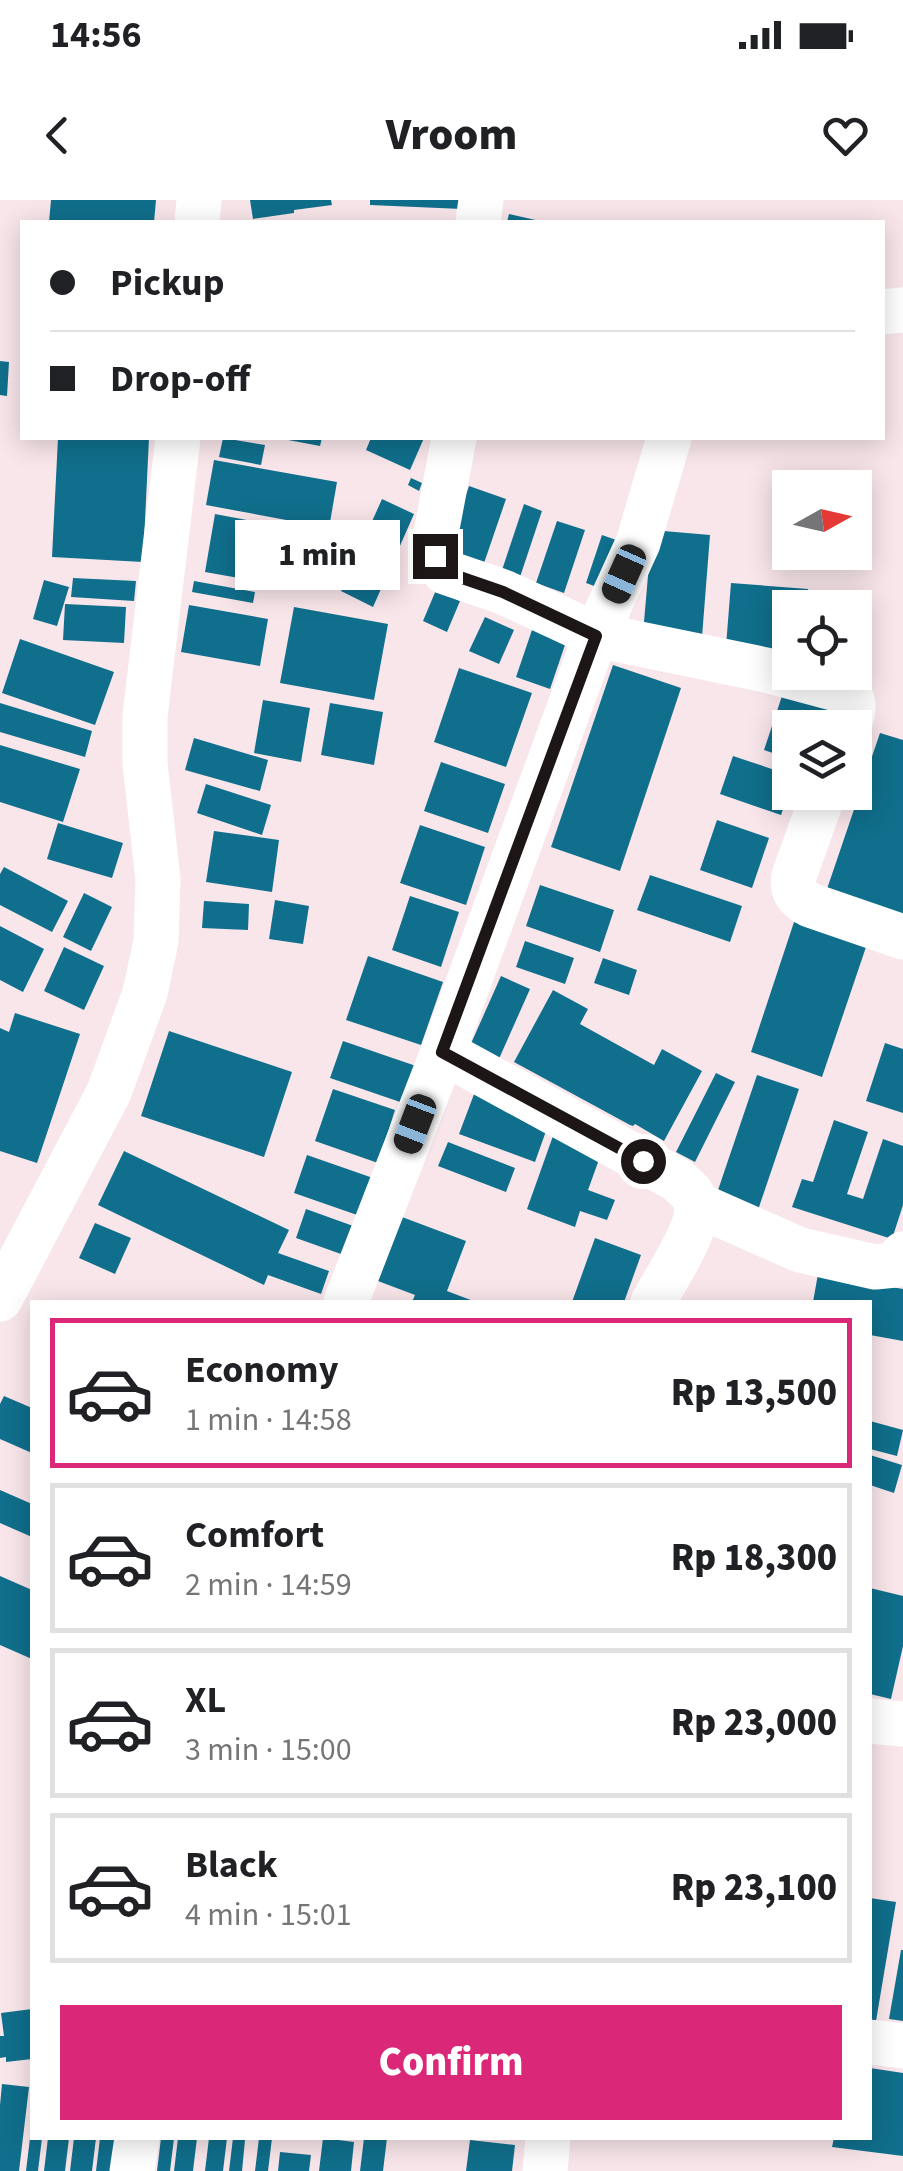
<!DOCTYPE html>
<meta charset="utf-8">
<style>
:root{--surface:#fff;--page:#f6f6f6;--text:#202124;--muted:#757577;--line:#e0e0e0;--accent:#db2777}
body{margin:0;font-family:"Source Sans 3",sans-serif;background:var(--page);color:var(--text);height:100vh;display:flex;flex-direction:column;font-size:38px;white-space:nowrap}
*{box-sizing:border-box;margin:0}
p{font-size:32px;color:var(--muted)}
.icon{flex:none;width:55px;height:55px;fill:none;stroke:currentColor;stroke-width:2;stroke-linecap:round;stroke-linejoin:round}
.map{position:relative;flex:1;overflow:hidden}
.drawer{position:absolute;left:30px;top:1100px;width:842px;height:840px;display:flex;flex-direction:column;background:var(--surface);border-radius:0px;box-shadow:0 5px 25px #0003}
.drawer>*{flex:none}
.top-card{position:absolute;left:20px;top:20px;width:865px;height:220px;border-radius:0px;box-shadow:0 5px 25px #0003;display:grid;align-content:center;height:220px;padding:0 30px;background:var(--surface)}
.needle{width:65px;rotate:82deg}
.controls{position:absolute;left:772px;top:270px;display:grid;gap:20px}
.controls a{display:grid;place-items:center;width:100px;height:100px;border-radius:0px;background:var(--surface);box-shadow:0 5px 25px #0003;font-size:50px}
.end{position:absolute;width:45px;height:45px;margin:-22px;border:12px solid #1c1617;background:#fff;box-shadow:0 0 0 5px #fff}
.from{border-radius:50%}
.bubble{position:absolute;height:70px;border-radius:0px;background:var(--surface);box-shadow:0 5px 25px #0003;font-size:32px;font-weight:800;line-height:70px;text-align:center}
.car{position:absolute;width:30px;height:60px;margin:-30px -15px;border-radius:12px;box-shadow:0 0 8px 2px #0007;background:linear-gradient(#222 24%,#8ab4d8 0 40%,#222 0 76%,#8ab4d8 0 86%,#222 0)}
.top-card b{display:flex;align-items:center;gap:35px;height:95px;font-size:38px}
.top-card b+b{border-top:2px solid var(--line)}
.top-card i{width:25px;height:25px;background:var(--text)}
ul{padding:18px 0 0;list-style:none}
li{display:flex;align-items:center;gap:30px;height:150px;margin:0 20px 15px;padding:0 10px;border:5px solid var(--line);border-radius:0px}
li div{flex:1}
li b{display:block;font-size:38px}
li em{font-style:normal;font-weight:800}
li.selected{border-color:var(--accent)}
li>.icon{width:90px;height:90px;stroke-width:1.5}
.button{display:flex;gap:20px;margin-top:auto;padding:20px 30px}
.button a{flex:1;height:115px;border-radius:0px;background:var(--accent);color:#fff;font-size:40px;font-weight:800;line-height:115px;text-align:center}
.status{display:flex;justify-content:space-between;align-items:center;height:70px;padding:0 50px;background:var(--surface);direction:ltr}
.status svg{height:28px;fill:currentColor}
header{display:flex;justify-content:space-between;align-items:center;height:130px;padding:0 30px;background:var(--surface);font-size:45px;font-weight:800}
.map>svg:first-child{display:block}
.building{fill:#106f8c}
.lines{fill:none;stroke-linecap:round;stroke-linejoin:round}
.minor{stroke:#fff;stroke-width:45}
.route{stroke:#1c1617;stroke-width:12}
</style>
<div class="status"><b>14:56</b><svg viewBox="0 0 49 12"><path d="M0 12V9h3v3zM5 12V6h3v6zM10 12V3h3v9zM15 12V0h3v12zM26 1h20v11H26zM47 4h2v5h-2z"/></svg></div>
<header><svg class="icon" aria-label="back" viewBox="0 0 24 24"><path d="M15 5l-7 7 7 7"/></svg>Vroom<svg class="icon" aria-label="heart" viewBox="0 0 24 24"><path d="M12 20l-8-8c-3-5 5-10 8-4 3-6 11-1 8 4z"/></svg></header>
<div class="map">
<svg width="903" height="1971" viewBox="0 0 903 1971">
<rect width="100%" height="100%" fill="#f9e6ea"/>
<path class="building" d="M51,0h105l-2,22h-105z
M250,0h81l1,5 -38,5v3l-41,6z
M370,0h92v9l-92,-4z
M509,14l31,7v1h-33z
M0,161l9,1 -2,34 -7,-1z
M58,238h91l-6,124 -91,-5z
M223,238l42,7 -4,20 -42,-8z
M283,238h39l-2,8 -37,-7z
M371,238h53l-14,32 -44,-20z
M214,260l123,22 -8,46 -123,-23z
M411,278l11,5 -3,8 -11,-6z
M469,286l37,13 -24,70 -37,-13z
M382,299l32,15 -41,93 -32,-16z
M524,304l18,7 -26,78 -18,-7z
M215,314l68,13 -10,57 -68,-12z
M557,321l28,9 -21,63 -28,-10z
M652,330l58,5 -8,102 -59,-4z
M602,335l23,8 -17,48 -22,-8z
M73,378l63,3 -2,20 -63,-4z
M44,380l25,7 -12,39 -24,-7z
M194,381l61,11 -2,11 -61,-11z
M731,383l77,6 -1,19h-17v43l-64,-5z
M436,390l24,11 -13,31 -24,-11z
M65,404l61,3 -2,36 -61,-3z
M189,405l79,14 -8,47 -79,-14z
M294,407l94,17 -14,76 -94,-17z
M485,417l29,13 -15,34 -30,-13z
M532,430l34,12 -16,47 -34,-12z
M20,439l94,33 -19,53 -93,-32z
M613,465l68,23 -61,183 -69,-24z
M459,468l73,25 -26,74 -72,-25z
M786,484l48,16 -9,28h-35v31l-26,-9z
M263,500l47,8 -9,54 -47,-9z
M0,503l92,28 -7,26 -85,-25z
M330,503l53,9 -9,53 -53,-10z
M880,533l23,7v175l-76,-26z
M194,538l74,22 -8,31 -75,-21z
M0,545l80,24 -17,53 -63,-20z
M733,556l57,19v14l-9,26 -61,-21z
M441,562l64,22 -17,49 -64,-22z
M206,584l65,21 -9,30 -65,-22z
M717,620l52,18 -17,50 -52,-18z
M58,623l65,20 -11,35 -65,-19z
M420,625l65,22 -19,58 -66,-22z
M214,631l65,9 -7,52 -66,-10z
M4,667l64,34 -16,31 -52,-27v-31z
M650,675l92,31 -12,36 -93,-32z
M540,685l74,25 -14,42 -74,-26z
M84,693l28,14 -21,44 -28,-14z
M410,696l49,16 -18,55 -49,-17z
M275,700l34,6 -6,38 -34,-5z
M204,701l45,3 -1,26 -46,-2z
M794,722l72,25 -44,130 -71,-25z
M0,726l44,23 -21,43 -23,-12z
M525,741l49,17 -9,26 -49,-17z
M64,747l40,19 -20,44 -40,-19z
M368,756l75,26 -22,63 -75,-25z
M603,758l34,12 -8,25 -35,-12z
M501,776l29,13 -32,72 -29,-13z
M553,790l35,19 -8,15 74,41 8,-16 40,22 -38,70 -29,-17 -2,2 -3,-1 -116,-63z
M15,813l65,21 -43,129 -37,-12v-123l9,4z
M169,831l123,41 -28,85 -123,-41z
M343,841l73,25 -13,37 -73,-25z
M885,843l18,6v64l-37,-12z
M716,873l19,9 -40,80 -19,-10z
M757,875l42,14 -41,121 -42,-14z
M333,889l62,21 -17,53 -63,-22z
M476,889l75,28 -16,45 -76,-28z
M834,920l34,12 -21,62 16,5 20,-60 20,7v59l-11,34 -100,-32 10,-28 11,3z
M553,936l48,18 -13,36 27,10 -8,20 -27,-9 -5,16 -48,-18z
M448,942l67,26 -9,24 -68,-26z
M124,951l165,79 -11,23 51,18 -8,23 -53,-19 -4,10 -166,-80z
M307,955l66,23 -13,38 -66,-23z
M306,1009l50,18 -15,27 -45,-16z
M402,1017l64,24 -19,50 29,11h-64l3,-7 -37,-14z
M95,1023l36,15 -16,36 -36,-16z
M595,1038l46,17 -17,47h-52z
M818,1074l85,15v52l-33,-6v-33h-57z
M4,1196l28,12v45l-32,-14v-35z
M870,1221l33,9 -6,26 -27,-7z
M870,1255l32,10 -8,28 -24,-8z
M0,1290l32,14v33l-32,-14z
M0,1376l32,14v69l-32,-14z
M870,1388l33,8v50l-12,53 -21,-5z
M870,1698l26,4 -20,119 -6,-1z
M901,1750h2v71l-14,-2z
M32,1809v50l-26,3v-5l-6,1v-22h4l-3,-23z
M870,1868l33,5v83l-71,-9 2,-9h36z
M2,1884l27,3 -10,84h-19v-66z
M30,1938h12l-4,33h-12z
M48,1938h21l-4,33h-21z
M74,1938h22l-4,33h-22z
M100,1938h24l-4,33h-24z
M161,1938h13l-4,33h-13z
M178,1938h19l-4,33h-19z
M209,1938h18l-4,33h-18z
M233,1938l12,2 -3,31h-13z
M259,1938h13l-4,33h-13z
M323,1938l31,4 -3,29h-32z
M364,1938h23l-4,33h-23z
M470,1940l45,5 -3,26h-46z
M280,1952l31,3 -2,16h-31z"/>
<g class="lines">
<path class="minor" d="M197,22l2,-22
M478,22l3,-22
M882,112l21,-2
M454,238l-19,101v16l10,17 58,20 93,43 170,35 78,21c14,10 9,22 4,37
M824,592l-30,84c-3,14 3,22 16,29l93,32
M443,852l233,127c8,7 18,14 20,25 5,22 -32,78 -43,98
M696,1004l104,46 75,17 20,-2 8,-11
M0,1099l109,-207 36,-99 11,-52 2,-62 -13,-115v-48l33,-278
M346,1102l97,-250 153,-417 42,-92 31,-105
M870,1521l33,3
M870,1842l33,4
M132,1971l5,-33
M545,1971l3,-33"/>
</g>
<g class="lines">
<path class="route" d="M435,356l10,16 58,20 93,44 -154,416 201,109"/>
</g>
</svg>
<div class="controls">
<a><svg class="needle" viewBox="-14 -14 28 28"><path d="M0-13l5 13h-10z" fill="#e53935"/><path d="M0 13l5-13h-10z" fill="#757577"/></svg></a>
<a><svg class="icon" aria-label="locate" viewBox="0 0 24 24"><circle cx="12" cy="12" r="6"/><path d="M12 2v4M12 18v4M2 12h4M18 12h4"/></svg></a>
<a><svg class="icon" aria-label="layers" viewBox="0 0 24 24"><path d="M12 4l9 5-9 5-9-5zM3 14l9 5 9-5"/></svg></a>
</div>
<i class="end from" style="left:643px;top:961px"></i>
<i class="end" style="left:435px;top:356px"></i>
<div class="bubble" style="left:235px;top:320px;width:165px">1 min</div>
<i class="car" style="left:624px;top:374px;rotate:204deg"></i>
<i class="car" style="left:415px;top:924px;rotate:201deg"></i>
<div class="top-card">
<b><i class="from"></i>Pickup</b>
<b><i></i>Drop-off</b>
</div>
<section class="drawer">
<ul>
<li class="selected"><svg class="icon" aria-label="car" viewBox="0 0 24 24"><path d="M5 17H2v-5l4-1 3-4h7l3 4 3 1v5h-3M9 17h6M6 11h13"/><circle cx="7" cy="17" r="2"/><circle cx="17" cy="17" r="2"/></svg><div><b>Economy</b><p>1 min · 14:58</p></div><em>Rp 13,500</em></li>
<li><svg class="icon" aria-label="car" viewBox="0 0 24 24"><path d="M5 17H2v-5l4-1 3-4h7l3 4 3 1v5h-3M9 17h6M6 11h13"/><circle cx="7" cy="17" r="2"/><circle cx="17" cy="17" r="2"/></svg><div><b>Comfort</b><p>2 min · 14:59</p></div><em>Rp 18,300</em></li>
<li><svg class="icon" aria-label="car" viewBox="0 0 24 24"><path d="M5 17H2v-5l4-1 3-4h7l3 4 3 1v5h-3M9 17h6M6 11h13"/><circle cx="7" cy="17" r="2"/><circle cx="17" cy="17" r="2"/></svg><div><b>XL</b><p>3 min · 15:00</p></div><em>Rp 23,000</em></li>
<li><svg class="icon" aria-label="car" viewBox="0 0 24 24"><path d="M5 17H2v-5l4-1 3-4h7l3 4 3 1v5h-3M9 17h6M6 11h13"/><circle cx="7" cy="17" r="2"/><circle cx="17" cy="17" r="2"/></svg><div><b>Black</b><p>4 min · 15:01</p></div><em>Rp 23,100</em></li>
</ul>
<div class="button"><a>Confirm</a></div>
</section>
</div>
